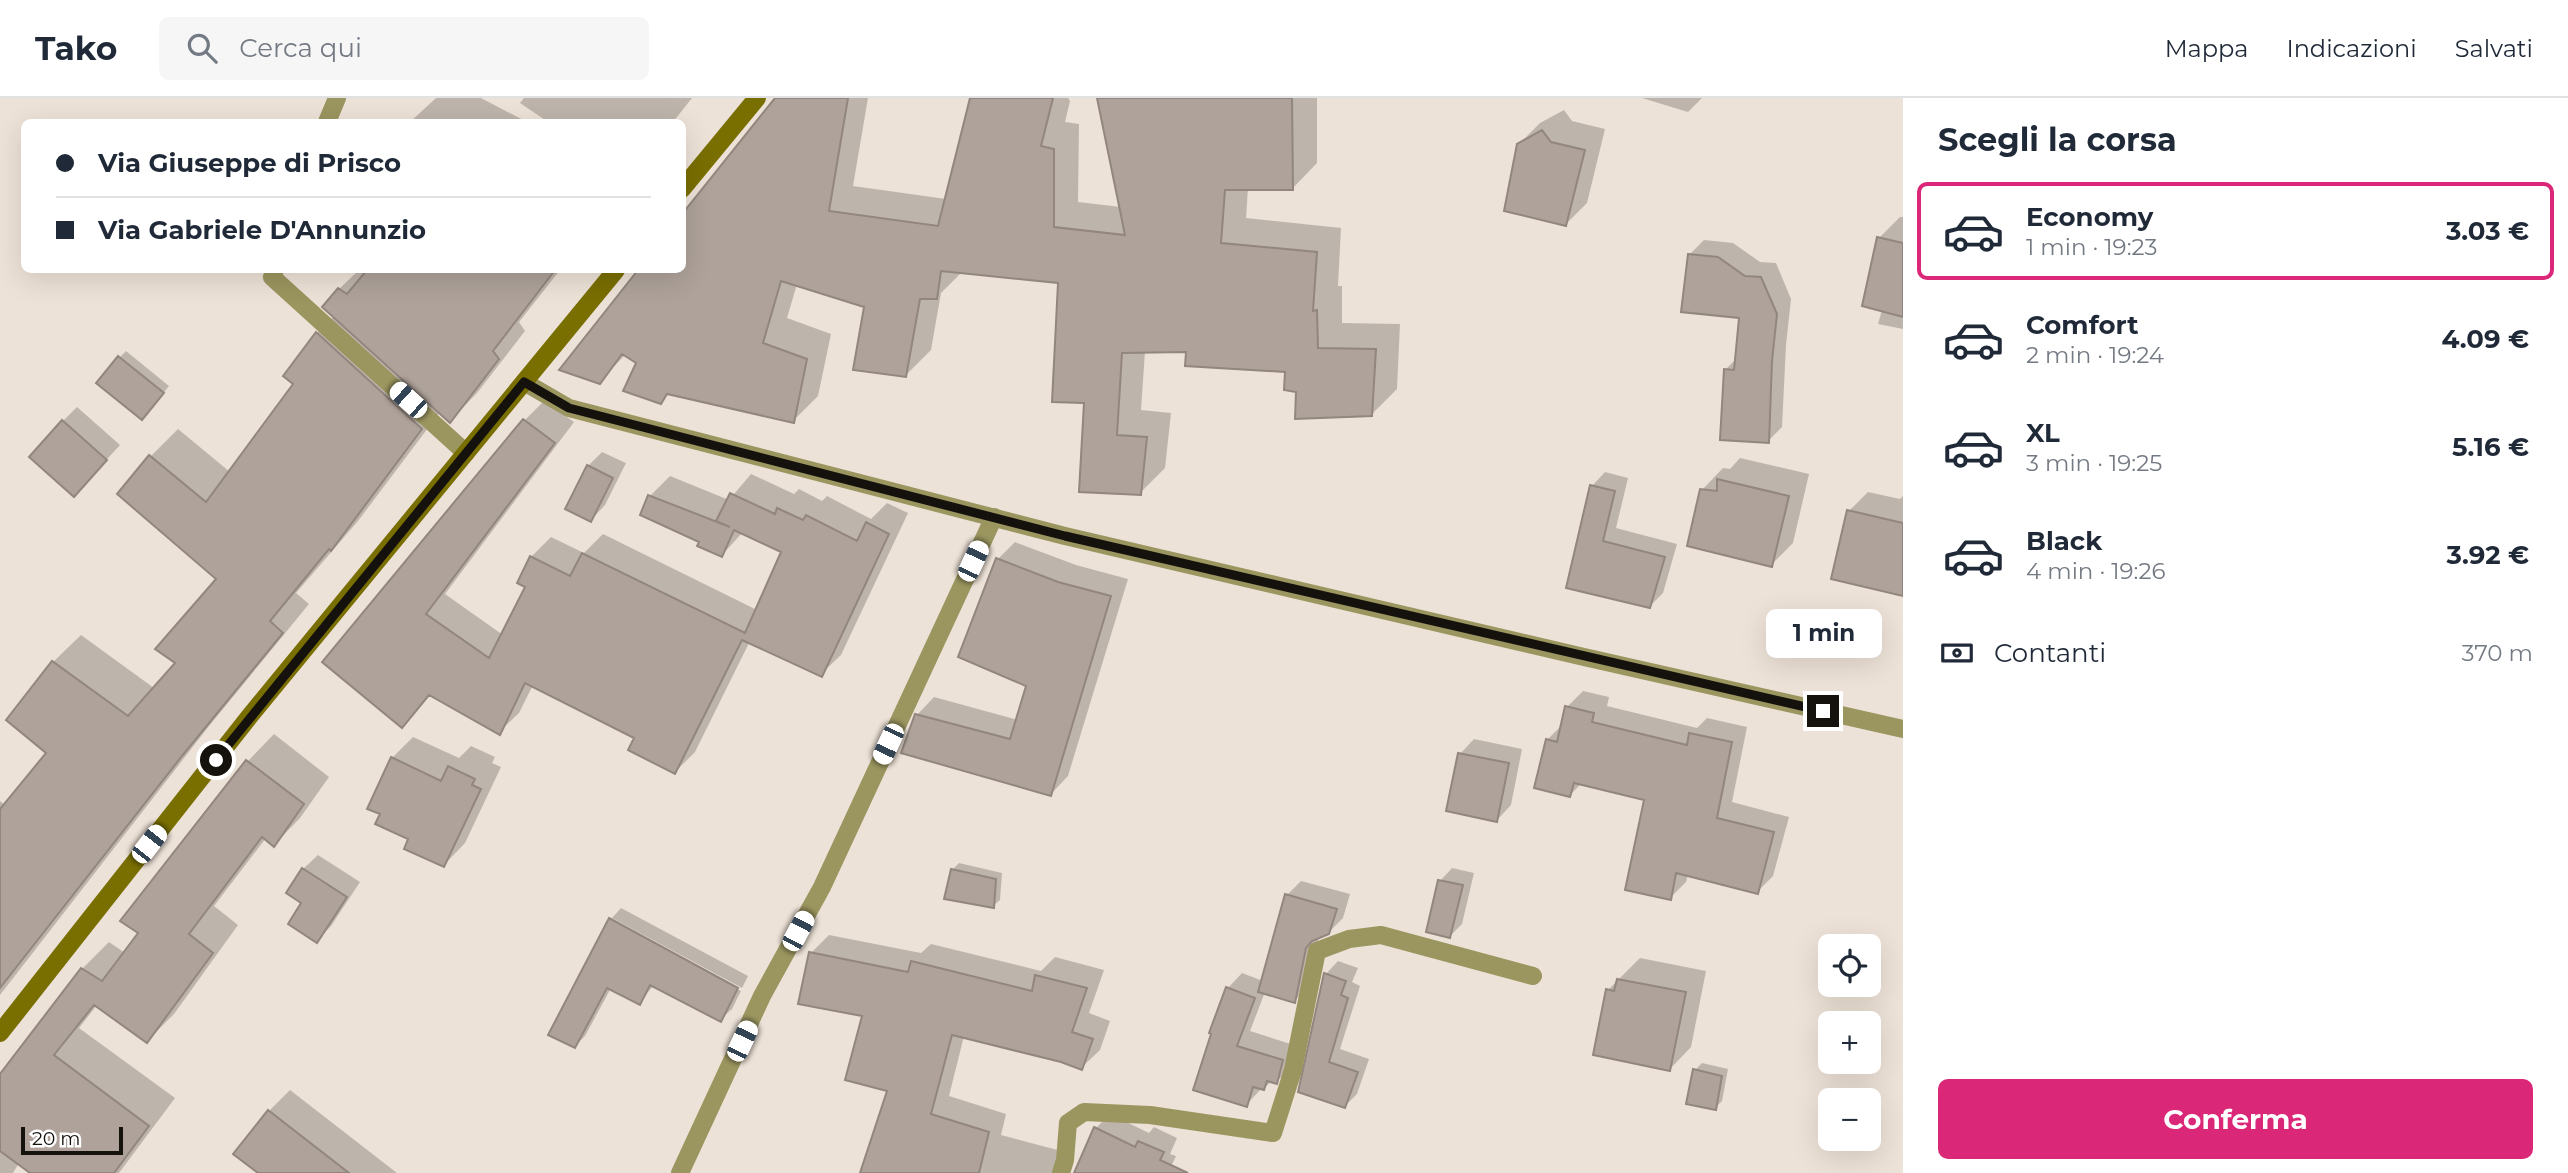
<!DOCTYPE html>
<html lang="it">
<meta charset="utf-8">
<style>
:root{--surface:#fff;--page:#f6f6f7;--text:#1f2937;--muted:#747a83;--line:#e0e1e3;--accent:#db2777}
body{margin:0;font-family:Montserrat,sans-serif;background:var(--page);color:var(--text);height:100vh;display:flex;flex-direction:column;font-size:26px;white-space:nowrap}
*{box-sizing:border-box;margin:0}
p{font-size:23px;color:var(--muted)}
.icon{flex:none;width:38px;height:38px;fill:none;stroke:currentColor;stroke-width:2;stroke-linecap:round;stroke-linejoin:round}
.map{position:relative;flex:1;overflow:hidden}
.sheet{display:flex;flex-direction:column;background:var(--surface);width:665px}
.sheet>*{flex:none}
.hud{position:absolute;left:21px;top:21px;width:665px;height:154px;border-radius:10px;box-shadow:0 7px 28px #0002;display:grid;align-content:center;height:154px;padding:0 35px;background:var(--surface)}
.buttons{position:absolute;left:1818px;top:836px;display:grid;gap:14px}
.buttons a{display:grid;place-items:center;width:63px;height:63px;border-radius:10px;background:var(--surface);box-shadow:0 7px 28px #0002;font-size:35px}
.scale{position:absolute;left:21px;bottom:18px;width:102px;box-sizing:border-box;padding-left:7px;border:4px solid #15120e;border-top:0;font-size:19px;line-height:24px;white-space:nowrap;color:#15120e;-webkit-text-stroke:5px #fff;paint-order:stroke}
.end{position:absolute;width:32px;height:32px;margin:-16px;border:9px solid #15120e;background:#fff;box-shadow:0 0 0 4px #fff}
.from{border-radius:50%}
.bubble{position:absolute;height:49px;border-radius:10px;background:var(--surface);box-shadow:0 7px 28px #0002;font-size:23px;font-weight:700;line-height:49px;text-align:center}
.car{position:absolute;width:21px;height:42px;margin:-21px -10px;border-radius:9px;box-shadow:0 0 5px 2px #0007;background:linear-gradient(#fff 24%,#345 0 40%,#fff 0 76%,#345 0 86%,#fff 0)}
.hud b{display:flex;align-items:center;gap:24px;height:66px;font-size:26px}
.hud b+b{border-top:2px solid var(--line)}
.hud i{width:18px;height:18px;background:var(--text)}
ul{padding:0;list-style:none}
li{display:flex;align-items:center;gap:21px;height:98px;margin:0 14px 10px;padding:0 21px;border:4px solid transparent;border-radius:10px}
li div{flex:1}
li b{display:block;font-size:26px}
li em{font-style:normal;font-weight:700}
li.current{border-color:var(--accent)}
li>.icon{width:63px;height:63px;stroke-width:1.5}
h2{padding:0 35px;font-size:32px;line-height:84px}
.pay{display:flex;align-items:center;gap:18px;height:77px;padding:0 35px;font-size:26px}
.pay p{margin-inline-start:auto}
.button{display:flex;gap:14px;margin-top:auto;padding:14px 35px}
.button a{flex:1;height:80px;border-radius:10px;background:var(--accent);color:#fff;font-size:28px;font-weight:700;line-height:80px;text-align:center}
header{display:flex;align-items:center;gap:42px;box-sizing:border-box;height:98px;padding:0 35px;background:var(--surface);border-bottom:2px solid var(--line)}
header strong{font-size:33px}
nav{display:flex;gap:38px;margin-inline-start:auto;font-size:24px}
.search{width:490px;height:63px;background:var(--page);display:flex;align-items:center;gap:18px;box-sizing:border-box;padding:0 24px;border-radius:10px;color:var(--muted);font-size:26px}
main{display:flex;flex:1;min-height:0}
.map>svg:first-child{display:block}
.shadow{fill:#0003}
.building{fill:#aea29a;stroke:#92867e;stroke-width:2}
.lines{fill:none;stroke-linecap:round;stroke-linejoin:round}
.lane{stroke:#9b955f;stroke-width:18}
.street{stroke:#9b955f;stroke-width:18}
.secondary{stroke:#796e00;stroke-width:18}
.route{stroke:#15120e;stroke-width:9}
</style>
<header>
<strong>Tako</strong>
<div class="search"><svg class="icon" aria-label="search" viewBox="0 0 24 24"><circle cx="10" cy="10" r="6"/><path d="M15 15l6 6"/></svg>Cerca qui</div>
<nav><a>Mappa</a><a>Indicazioni</a><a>Salvati</a></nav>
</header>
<main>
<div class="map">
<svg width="1903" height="1075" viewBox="0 0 1903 1075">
<rect width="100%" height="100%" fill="#ede2d7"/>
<path class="shadow" d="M436,0h45l46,24h-117z
M524,0h168l-19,24h-125l-28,-19z
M778,0h90l-15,88 93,13 25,-101h97l2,3 -5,21 14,2 -1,78 43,5 -22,-109h218v65l-25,26 -44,-1 -2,30 95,10 -3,58h4v37l58,1 -3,65 -26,26 -74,-24 -10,-20 -99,-21 -43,1 -4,59 30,3 -6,55 -25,25 -54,-91 -26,-120 -98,-10 -21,21 -10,57 -25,25 -40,-69 -69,-22 -10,34 44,16 -13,62 -25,25 -123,-29 -9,10 -22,-40 -13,-8 -27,28 -38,-13 80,-99h41z
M1642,0h60l-14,14z
M1564,12l8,11 33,8 -18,74 -21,21 -48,-79 22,-22z
M1900,119h3v112l-25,-5 4,-14 -3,-72z
M1704,142l29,3 27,19 16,1 15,36 -5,46 -4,82 -14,14 -43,-71 12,-12 4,-41 -52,-62z
M359,172h201l-41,52 6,9 -48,62 -27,28 -10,-9 -82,109 -62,72 13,11 -100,122 -209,269v-194l5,4 44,-52 -41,-33 45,-58 28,-27 73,53 23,-26 42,-83 -99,-85 31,-38 27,-27 52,43 66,-88 21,-51 17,-17 5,-27z
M126,253l43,35 -20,25 -30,-53z
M544,303l30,21 -129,172 58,41 24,-48 4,-30 20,-20 33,16 19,-19 154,76 26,-58 -40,-20 -21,23 -21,-14 -51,-45 20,-20 59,24 22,-26 43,20 5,-5 23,12 5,-5 44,23 16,-16 21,10 -67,142 -20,19 -71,-33 -55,111 -20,20 -39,-35 -103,-52 -14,28 -20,19 -68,-38 -29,31 -78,-63 201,-242z
M77,309l43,38 -32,35 -25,-59z
M602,354l24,11 -21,42 -14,15 -3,-54z
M1740,360l69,16 -16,69 -22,22 -69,-75 21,-22 7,1z
M1605,374l23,6 -12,50 61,16 -14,49 -13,13 -82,-19 24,-101z
M1868,394l32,7 3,-3v98l-54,-83z
M1015,444l61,23 52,14 -60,197 -17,18 -134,-79 17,-18 84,23 11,-35 -31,-126z
M1583,593l26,6 -2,9 90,22 10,-10 40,9 -15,75 57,15 -16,59 -16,16 -69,-18 -2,8 -16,16 -24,-100 -64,-15 -12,12 -23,-55 16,-16 4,-17z
M274,636l55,43 -29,41 -26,27 -8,-7 -52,68 24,19 -64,89 -27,27 -50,-36 -18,23 96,70 -56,75h-86l-14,-10 -6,10h-13v-99l82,-105 27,-27 16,11 15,-20 -17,-13 125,-159z
M413,639l46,21 12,-12 24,11 -3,6 9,4 -36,76 -21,22 -62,-51 10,-56z
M1474,641l48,10 -11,56 -14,15 -37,-66z
M318,757l42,27 -29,44 -14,14 -13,-37 -1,-34z
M959,765l43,10 -2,27 -7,6 -41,-36z
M1452,770l22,5 -12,51 -12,12 -10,-55z
M1301,783l49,13 -7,24 -15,15 -9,3 -10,51 -15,14 -29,-9 -15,39 47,15 -6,22 -15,14 -4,-1 -8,7h-2l-16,17 -18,-117 14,-15 21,8 24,-86z
M621,810l127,68 -6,12 -130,-70z
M611,820v3l130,70 -9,18 -11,10 -67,-34 -15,18 -28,-15 -26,48 -10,10z
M829,837l92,18 10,-9 110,27 14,-14 49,13 -15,43 21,8 -10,29 -19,18 -19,-8 -98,-24 -15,60 57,18 -5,21 64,17 -6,21h-197l28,-83 -26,-75 -53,-62z
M1640,860l66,13 -15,76 -21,22 -62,-79z
M1338,863l20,7 -6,14 8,4 -20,63 29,10 -12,35 -12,12 -45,-15 26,-117z
M1702,965l26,6 -6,32 -7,7 -20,-38z
M290,992l107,83h-137l9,-62z
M1110,1016l39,19 5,-6 23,11 -7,16 6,2 -8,17h-93l21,-45z"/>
<path class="building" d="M775,0h73l-19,113 109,15 32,-128h83l-12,48 13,3v78l71,8 -28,-137h195l1,92h-68l-4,53 96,9 -4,59 4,-1 1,38 58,1 -4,67 -77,3 1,-27 -12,-2 1,-18 -100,-6 1,-14 -64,1 -5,82 30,2 -6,58 -62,-3 5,-89 -32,-1 6,-119 -117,-12 -4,28h-17l-14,78 -53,-7 11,-63 -83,-26 -18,62 44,16 -13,64 -127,-29 -6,10 -38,-13 13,-28 -14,-9 -22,30 -41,-14 79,-100h44v-56z
M1542,32l9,12 34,8 -19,76 -62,-15 13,-67z
M1877,139l26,6v74l-41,-11z
M1688,156l30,3 27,19 16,1 16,37 -5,47 -3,82 -49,-3 4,-71 10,1 5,-52 -58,-6z
M367,172h188l-62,81 6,8 -49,64 -128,-116 16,-19 9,6z
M316,234l106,97 -91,122 -2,-2 -59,72 13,12 -101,123 -182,232v-179l46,-56 -40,-33 46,-59 76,55 47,-53 -20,-14 61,-70 -99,-85 32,-39 57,47 87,-118 -10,-8z
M118,258l46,37 -22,27 -46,-37z
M523,321l32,24 -129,171 63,44 36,-71 -8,-4 13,-27 40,20 12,-23 163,80 36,-81 -47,-22 -12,27 -25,-11 2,-4 -59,-27 8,-20 82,32 -14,-6 14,-28 45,21 2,-6 26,12 3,-5 51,26 9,-19 23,12 -67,143 -80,-37 -67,134 -47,-24 6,-12 -109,-55 -25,52 -71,-40 -27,33 -80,-66z
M62,322l45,40 -33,37 -45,-40z
M587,367l26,13 -22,44 -26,-13z
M1717,381l72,17 -17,71 -85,-21 13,-57 17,2z
M1590,387l25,6 -12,50 62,16 -15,51 -84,-20z
M1847,412l56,13v73l-72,-17z
M996,460l62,24 53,14 -60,200 -150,-43 14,-39 95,25 16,-53 -68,-29z
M1565,608l29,7 -2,9 95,23 2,-12 43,9 -15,76 57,14 -16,62 -82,-21 -5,27 -46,-10 19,-90 -70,-17 -4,14 -36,-9 12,-49 11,3z
M1458,655l51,10 -12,59 -51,-11z
M391,659l50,24 7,-15 27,13 -3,6 9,4 -37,78 -40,-18 4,-10 -33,-15 5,-10 -13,-5z
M246,662l58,44 -30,43 -12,-10 -73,97 24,19 -66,90 -53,-38 -40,50 95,71 -35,47h-84l-30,-22v-77l81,-106 21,13 36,-48 -18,-12z
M302,770l45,29 -30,46 -29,-19 13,-21 -15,-10z
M951,771l45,10 -2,29 -50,-9z
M1438,782l25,5 -13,53 -24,-6z
M1285,796l52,15 -8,25 -17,7 -6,7 -11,55 -37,-11z
M609,820l129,70 -17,34 -71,-37 -10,20 -33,-17 -32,60 -27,-13z
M809,854l99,20 3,-11 121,30 3,-16 52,13 -15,44 21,7 -11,31 -21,-8 -109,-27 -21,79 58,18 -10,41h-119l27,-82 -42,-11 17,-64 -64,-12z
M1324,875l22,8 -5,14 7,3 -19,64 29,10 -13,36 -47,-16z
M1617,881l69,13 -16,79 -77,-16 13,-66 8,2z
M1226,889l29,11 -18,48 46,14 -6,24 -10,-3 -3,9 -11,-3 -6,20 -54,-17 18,-56 -2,-1z
M1693,971l29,7 -6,34 -30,-6z
M268,1012l81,63h-91l-25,-19z
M1094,1029l41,20 3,-6 26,11 -4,8 28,13h-114z"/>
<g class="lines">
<path class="lane" d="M680,1075l82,-177 60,-109 172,-370"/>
<path class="street" d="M327,24l10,-24
M275,172l-3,7 194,176
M524,284l45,26 496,128 519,121 319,72
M1061,1075l4,-13 3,-37 16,-11 66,3 123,18 20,-63 24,-119 32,-12 32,-4 152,41"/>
<path class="secondary" d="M682,91l75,-91
M0,935l249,-316 367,-447"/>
</g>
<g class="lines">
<path class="route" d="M216,662l308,-378 45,26 496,128 758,175"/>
</g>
</svg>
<div class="buttons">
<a><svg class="icon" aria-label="locate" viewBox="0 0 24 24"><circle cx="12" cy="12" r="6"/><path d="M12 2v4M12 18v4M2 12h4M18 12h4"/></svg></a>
<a>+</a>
<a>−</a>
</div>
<div class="scale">20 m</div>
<i class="end from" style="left:216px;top:662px"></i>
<i class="end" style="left:1823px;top:613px"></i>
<div class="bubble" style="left:1766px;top:511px;width:116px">1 min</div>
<i class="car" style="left:408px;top:302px;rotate:312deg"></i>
<i class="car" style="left:973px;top:463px;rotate:25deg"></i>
<i class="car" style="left:888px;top:646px;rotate:205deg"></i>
<i class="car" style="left:149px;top:746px;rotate:38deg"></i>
<i class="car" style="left:798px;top:833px;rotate:28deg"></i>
<i class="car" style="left:742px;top:943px;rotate:25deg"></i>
<div class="hud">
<b><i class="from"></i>Via Giuseppe di Prisco</b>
<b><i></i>Via Gabriele D'Annunzio</b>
</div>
</div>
<section class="sheet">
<h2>Scegli la corsa</h2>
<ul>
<li class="current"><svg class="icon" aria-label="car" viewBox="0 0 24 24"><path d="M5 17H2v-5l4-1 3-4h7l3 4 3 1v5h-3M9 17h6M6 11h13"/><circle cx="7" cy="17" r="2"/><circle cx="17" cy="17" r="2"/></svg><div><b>Economy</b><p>1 min · 19:23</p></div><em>3.03 €</em></li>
<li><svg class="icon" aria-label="car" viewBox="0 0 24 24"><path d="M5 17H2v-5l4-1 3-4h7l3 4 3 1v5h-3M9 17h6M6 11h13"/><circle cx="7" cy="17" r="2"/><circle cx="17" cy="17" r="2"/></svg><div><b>Comfort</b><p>2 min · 19:24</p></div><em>4.09 €</em></li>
<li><svg class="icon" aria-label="car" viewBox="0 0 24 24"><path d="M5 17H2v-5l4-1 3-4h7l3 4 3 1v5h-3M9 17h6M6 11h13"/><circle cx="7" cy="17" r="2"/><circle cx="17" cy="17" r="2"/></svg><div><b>XL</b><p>3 min · 19:25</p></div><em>5.16 €</em></li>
<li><svg class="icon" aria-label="car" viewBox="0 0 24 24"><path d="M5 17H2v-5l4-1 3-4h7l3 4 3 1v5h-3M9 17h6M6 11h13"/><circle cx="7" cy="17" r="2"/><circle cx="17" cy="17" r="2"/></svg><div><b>Black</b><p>4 min · 19:26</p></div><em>3.92 €</em></li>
</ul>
<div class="pay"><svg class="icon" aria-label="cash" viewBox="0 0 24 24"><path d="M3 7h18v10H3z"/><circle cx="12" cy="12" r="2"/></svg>Contanti<p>370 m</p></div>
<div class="button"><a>Conferma</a></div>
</section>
</main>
